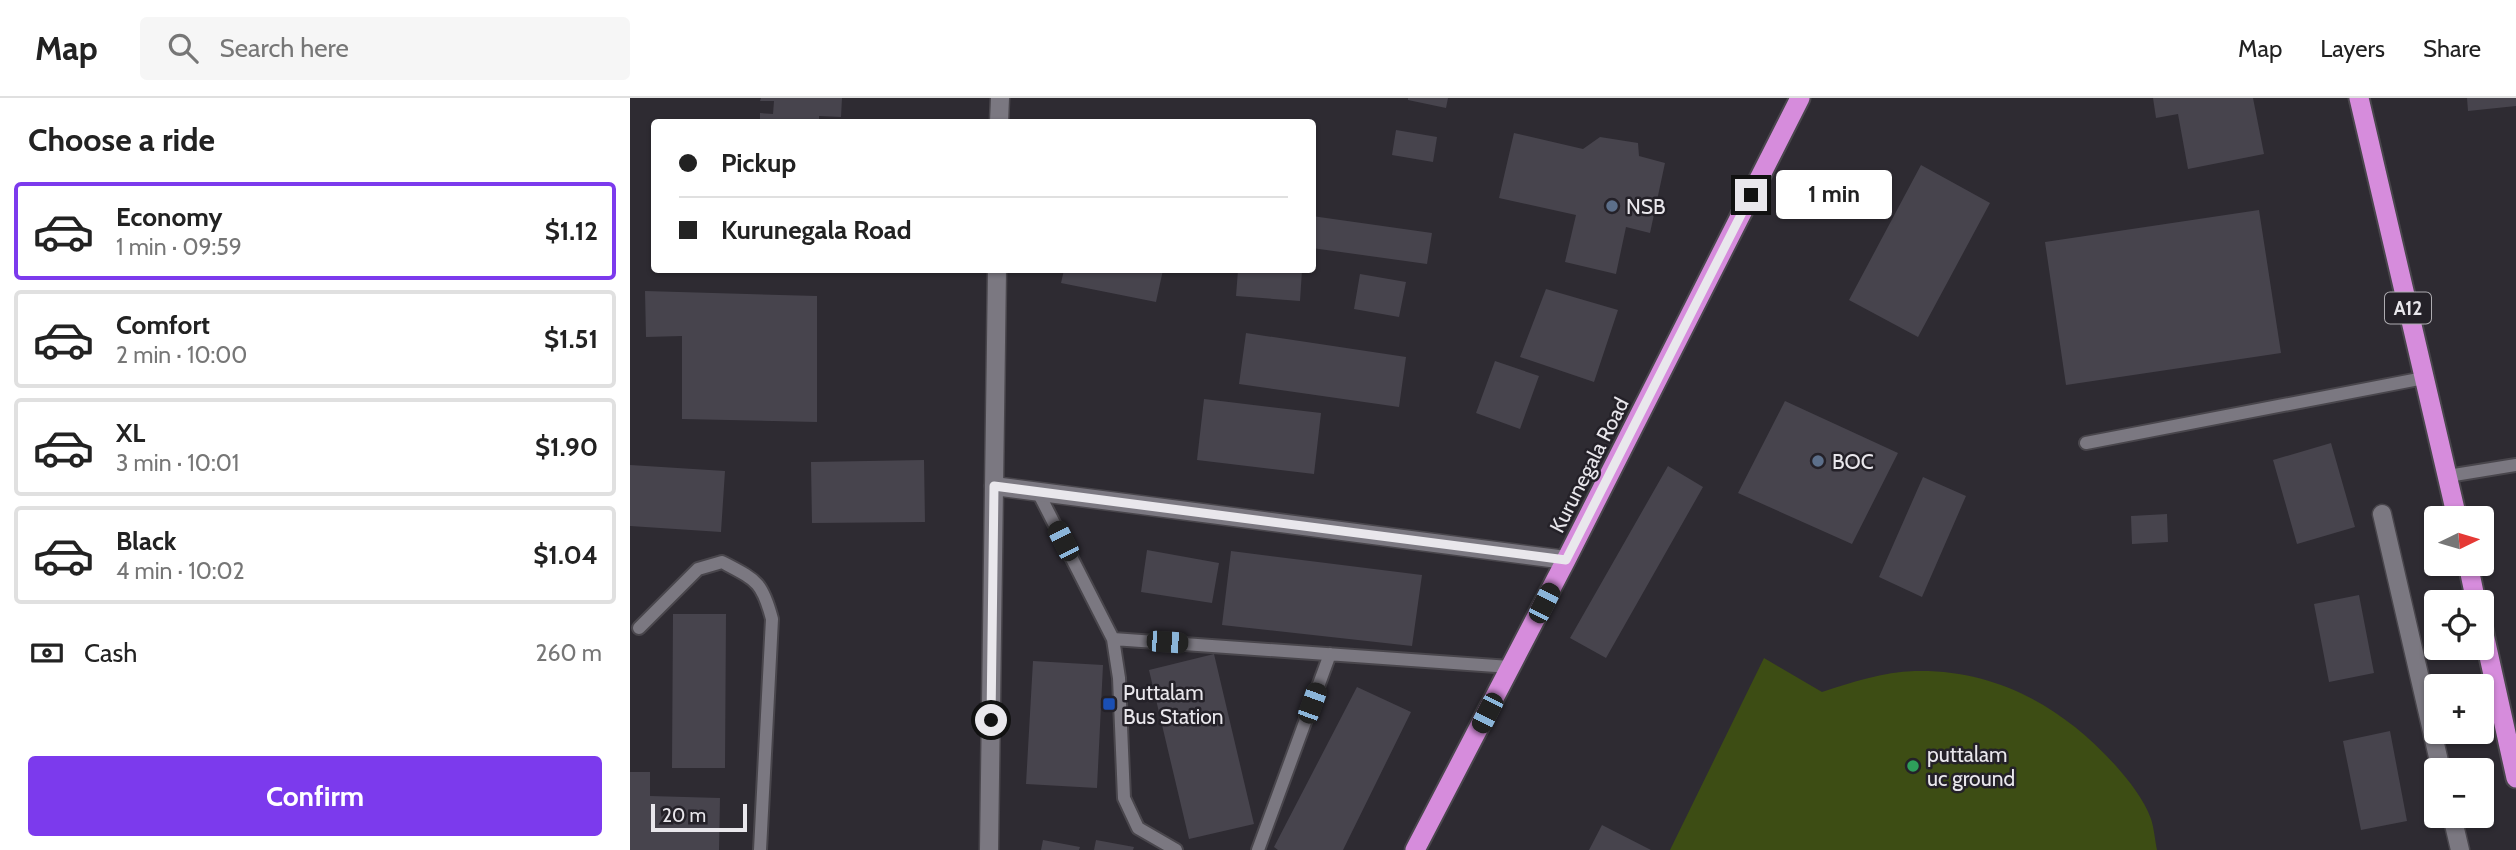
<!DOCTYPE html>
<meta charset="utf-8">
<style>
:root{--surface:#fff;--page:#f6f6f6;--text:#222;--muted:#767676;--line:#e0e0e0;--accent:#7c3aed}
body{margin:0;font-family:Cabin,sans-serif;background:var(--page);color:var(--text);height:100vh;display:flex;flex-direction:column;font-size:26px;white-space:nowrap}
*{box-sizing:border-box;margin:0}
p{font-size:23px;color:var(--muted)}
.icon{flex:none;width:38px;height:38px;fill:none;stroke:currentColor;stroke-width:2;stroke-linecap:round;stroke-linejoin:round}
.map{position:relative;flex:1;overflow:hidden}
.drawer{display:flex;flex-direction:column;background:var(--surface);width:630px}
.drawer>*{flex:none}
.top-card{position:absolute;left:21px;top:21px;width:665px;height:154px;border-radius:7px;box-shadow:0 2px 5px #0004;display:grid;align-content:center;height:154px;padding:0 28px;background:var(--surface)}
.needle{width:46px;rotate:85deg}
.controls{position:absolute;left:1794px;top:408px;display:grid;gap:14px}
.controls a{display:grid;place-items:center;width:70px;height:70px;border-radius:7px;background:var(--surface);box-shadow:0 2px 5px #0004;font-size:35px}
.scale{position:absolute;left:21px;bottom:18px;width:96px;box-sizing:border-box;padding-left:7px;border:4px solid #e9e7ec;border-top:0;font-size:19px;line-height:24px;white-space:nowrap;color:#e9e7ec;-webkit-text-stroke:5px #242128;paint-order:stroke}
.end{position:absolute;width:32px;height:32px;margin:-16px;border:9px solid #e9e7ec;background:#111;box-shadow:0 0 0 4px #111}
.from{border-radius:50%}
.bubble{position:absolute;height:49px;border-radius:7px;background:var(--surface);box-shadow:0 2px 5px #0004;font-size:23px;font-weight:700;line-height:49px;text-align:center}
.car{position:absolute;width:21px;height:42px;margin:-21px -10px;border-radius:9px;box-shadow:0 0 5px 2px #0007;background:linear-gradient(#222 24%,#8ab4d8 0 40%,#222 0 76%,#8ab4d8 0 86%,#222 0)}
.top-card b{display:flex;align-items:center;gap:24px;height:66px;font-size:26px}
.top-card b+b{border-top:2px solid var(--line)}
.top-card i{width:18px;height:18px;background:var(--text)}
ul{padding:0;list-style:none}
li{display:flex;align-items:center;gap:21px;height:98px;margin:0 14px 10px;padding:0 14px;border:4px solid var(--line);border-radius:7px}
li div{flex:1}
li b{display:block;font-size:26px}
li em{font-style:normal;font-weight:700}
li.current{border-color:var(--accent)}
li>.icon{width:63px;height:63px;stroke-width:1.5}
h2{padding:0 28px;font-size:32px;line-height:84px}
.pay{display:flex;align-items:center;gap:18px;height:77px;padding:0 28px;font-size:26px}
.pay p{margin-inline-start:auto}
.primary-button{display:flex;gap:14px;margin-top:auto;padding:14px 28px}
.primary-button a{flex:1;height:80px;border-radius:7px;background:var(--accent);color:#fff;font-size:28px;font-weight:700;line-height:80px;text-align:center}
header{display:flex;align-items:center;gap:42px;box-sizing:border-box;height:98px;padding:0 35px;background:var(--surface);border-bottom:2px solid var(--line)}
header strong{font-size:33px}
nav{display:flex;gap:38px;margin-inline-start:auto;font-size:24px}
.search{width:490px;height:63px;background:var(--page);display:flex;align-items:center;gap:18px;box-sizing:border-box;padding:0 24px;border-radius:7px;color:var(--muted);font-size:26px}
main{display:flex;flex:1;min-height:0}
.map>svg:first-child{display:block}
.green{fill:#3d4d14}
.building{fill:#47444d}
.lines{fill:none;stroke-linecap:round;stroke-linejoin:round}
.service-casing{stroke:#49464c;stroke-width:16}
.minor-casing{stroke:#49464c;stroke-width:21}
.tertiary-casing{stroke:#49464c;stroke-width:21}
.trunk-casing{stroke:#49464c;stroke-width:23}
.service{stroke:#7b7881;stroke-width:12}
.minor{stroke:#7b7881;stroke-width:18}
.tertiary{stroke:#7b7881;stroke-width:18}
.trunk{stroke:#d68cdc;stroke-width:19}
.route{stroke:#e9e7ec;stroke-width:9}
.service-dot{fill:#5c6f8a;stroke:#242128;stroke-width:2.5}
.transit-dot{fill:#1a4fb4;stroke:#242128;stroke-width:2.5}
.leisure-dot{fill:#2e9e5b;stroke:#242128;stroke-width:2.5}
.labels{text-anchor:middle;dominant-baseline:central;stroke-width:5;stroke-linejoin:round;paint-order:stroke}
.shield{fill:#242128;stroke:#aeacb1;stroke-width:2}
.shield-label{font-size:19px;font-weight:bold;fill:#e9e7ec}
.poi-label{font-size:21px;fill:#e9e7ec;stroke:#242128;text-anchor:start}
.street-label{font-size:21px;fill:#e9e7ec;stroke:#242128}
</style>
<header>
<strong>Map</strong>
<div class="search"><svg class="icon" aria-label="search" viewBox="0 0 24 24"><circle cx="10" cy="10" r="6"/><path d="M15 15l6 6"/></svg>Search here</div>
<nav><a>Map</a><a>Layers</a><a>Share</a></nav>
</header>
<main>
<section class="drawer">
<h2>Choose a ride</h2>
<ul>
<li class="current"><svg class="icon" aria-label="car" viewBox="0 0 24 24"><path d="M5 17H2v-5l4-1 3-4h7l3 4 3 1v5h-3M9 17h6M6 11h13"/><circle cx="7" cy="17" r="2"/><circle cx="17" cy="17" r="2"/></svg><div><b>Economy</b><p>1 min · 09:59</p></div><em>$1.12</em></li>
<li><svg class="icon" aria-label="car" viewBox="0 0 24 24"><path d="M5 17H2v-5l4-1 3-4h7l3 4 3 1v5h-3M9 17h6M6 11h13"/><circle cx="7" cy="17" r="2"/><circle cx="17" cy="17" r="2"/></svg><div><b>Comfort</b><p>2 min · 10:00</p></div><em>$1.51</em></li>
<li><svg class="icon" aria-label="car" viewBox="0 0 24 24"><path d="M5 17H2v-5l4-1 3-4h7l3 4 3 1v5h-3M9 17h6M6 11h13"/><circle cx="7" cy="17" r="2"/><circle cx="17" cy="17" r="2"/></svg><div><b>XL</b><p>3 min · 10:01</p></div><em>$1.90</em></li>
<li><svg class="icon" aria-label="car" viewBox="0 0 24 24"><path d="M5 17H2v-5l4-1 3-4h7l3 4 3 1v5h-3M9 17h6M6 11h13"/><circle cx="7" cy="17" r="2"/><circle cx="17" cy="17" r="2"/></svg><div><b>Black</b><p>4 min · 10:02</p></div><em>$1.04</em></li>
</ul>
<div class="pay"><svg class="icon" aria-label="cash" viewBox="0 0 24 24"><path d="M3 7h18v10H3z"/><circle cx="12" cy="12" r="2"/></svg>Cash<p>260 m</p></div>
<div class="primary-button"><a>Confirm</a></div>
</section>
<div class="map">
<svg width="1886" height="752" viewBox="0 0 1886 752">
<rect width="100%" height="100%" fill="#2e2b32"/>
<path class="green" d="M1134,560l58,34c30,-10 61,-20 93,-21 81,-2 148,36 201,95 13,15 28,33 35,53 3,9 4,21 6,31h-487z"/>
<path class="building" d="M131,0h81l-1,19 -22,-1v6h-59v-9l13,1 1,-13h-14z
M778,0h40l-2,10 -38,-8z
M1523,0h100l11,56 -76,15 -10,-55 -22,4z
M1837,0h49v8l-48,5z
M766,32l41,7 -4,25 -41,-7z
M884,35l69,16 17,-12 38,6 1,13 26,7 -15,70 -24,-6 -10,47 -51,-12 11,-47 -77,-17z
M1291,67l69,38 -72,134 -69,-37z
M1629,112l22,143 -215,32 -21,-143z
M682,118l120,17 -5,31 -115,-16z
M434,172h99l-7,32 -95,-19z
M608,172h64l-2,31 -64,-5z
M730,176l46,8 -7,35 -45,-8z
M916,191l72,21 -24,72 -74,-25z
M15,193l172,5v126l-135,-3v-83l-36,1z
M616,235l160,24 -7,50 -160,-23z
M865,263l44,15 -19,53 -44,-16z
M574,301l117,14 -7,61 -117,-14z
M1155,303l113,52 -46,91 -114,-51z
M1701,345l24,84 -58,17 -24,-84z
M294,362l1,62 -113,1 -1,-61z
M0,367l95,6 -4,61 -91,-6z
M1038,368l35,21 -97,171 -36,-20z
M1293,379l43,19 -44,101 -43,-20z
M1537,416l1,28 -36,2 -1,-28z
M517,452l72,13 -7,40 -71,-11z
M601,453l191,24 -10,71 -190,-21z
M1729,497l15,78 -45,9 -15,-78z
M43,516h53l-1,154h-53z
M584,556l40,170 -65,15 -40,-169z
M403,563l70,4 -6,123 -71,-4z
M727,589l54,25 -68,138h-65l-4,-3z
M1760,633l17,90 -46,9 -18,-89z
M0,674h20v24l70,2 -1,52h-89z
M972,727l49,25h-62z
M413,742l37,7 -1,3h-38z
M466,742l38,7 -1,3h-39z"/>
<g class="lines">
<defs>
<path id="service" d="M1456,345l338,-65
M1818,378l68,-11
M408,394l75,147 6,39 5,120 14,30 38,22
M9,530l59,-59 24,-7c34,18 40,19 50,57l-12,231
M483,541l397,28
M628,752l72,-196"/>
<path id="minor" d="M364,388l572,74
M1752,416l59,256
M1822,718l8,34"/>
<path id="tertiary" d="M369,24l1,-24
M359,752l8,-580"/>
<path id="trunk" d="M1729,0l98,420
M1838,466l8,38
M1852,527l34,153
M785,752l151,-290 234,-462"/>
</defs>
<use href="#service" class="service-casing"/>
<use href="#minor" class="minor-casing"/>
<use href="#tertiary" class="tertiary-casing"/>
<use href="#trunk" class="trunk-casing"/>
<use href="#service" class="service"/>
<use href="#minor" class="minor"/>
<use href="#tertiary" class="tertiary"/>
<use href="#trunk" class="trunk"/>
</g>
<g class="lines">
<path class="route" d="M361,622l3,-234 572,74 185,-365"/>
</g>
<g class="service-dot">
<circle cx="982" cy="108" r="7"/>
<circle cx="1188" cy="363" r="7"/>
</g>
<rect class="transit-dot" x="472" y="599" width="14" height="14" rx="3.5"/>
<circle class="leisure-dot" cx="1283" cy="668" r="7"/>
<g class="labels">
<rect class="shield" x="1755" y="194.5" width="46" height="31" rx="5"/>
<g class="shield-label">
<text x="1778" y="210">A12</text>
</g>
<g class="poi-label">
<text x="996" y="108">NSB</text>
<text x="1202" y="363">BOC</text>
<text x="493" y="594">Puttalam<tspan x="493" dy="24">Bus Station</tspan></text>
<text x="1297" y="656">puttalam<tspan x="1297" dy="24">uc ground</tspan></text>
</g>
<g class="street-label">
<text transform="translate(959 367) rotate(-63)">Kurunegala Road</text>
</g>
</g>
</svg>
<div class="controls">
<a><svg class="needle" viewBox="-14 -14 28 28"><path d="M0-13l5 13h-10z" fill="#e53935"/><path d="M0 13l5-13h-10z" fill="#767676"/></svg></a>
<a><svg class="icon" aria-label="locate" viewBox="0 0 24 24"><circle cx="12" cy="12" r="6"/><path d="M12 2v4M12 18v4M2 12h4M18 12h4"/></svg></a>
<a>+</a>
<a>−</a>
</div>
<div class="scale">20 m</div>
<i class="end from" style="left:361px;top:622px"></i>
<i class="end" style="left:1121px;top:97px"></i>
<div class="bubble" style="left:1146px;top:72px;width:116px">1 min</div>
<i class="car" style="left:433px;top:443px;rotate:333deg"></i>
<i class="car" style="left:914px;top:505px;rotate:27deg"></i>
<i class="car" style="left:537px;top:544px;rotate:94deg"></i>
<i class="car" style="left:682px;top:605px;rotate:20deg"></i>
<i class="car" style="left:857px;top:615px;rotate:207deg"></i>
<div class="top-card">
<b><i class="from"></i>Pickup</b>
<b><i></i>Kurunegala Road</b>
</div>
</div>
</main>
